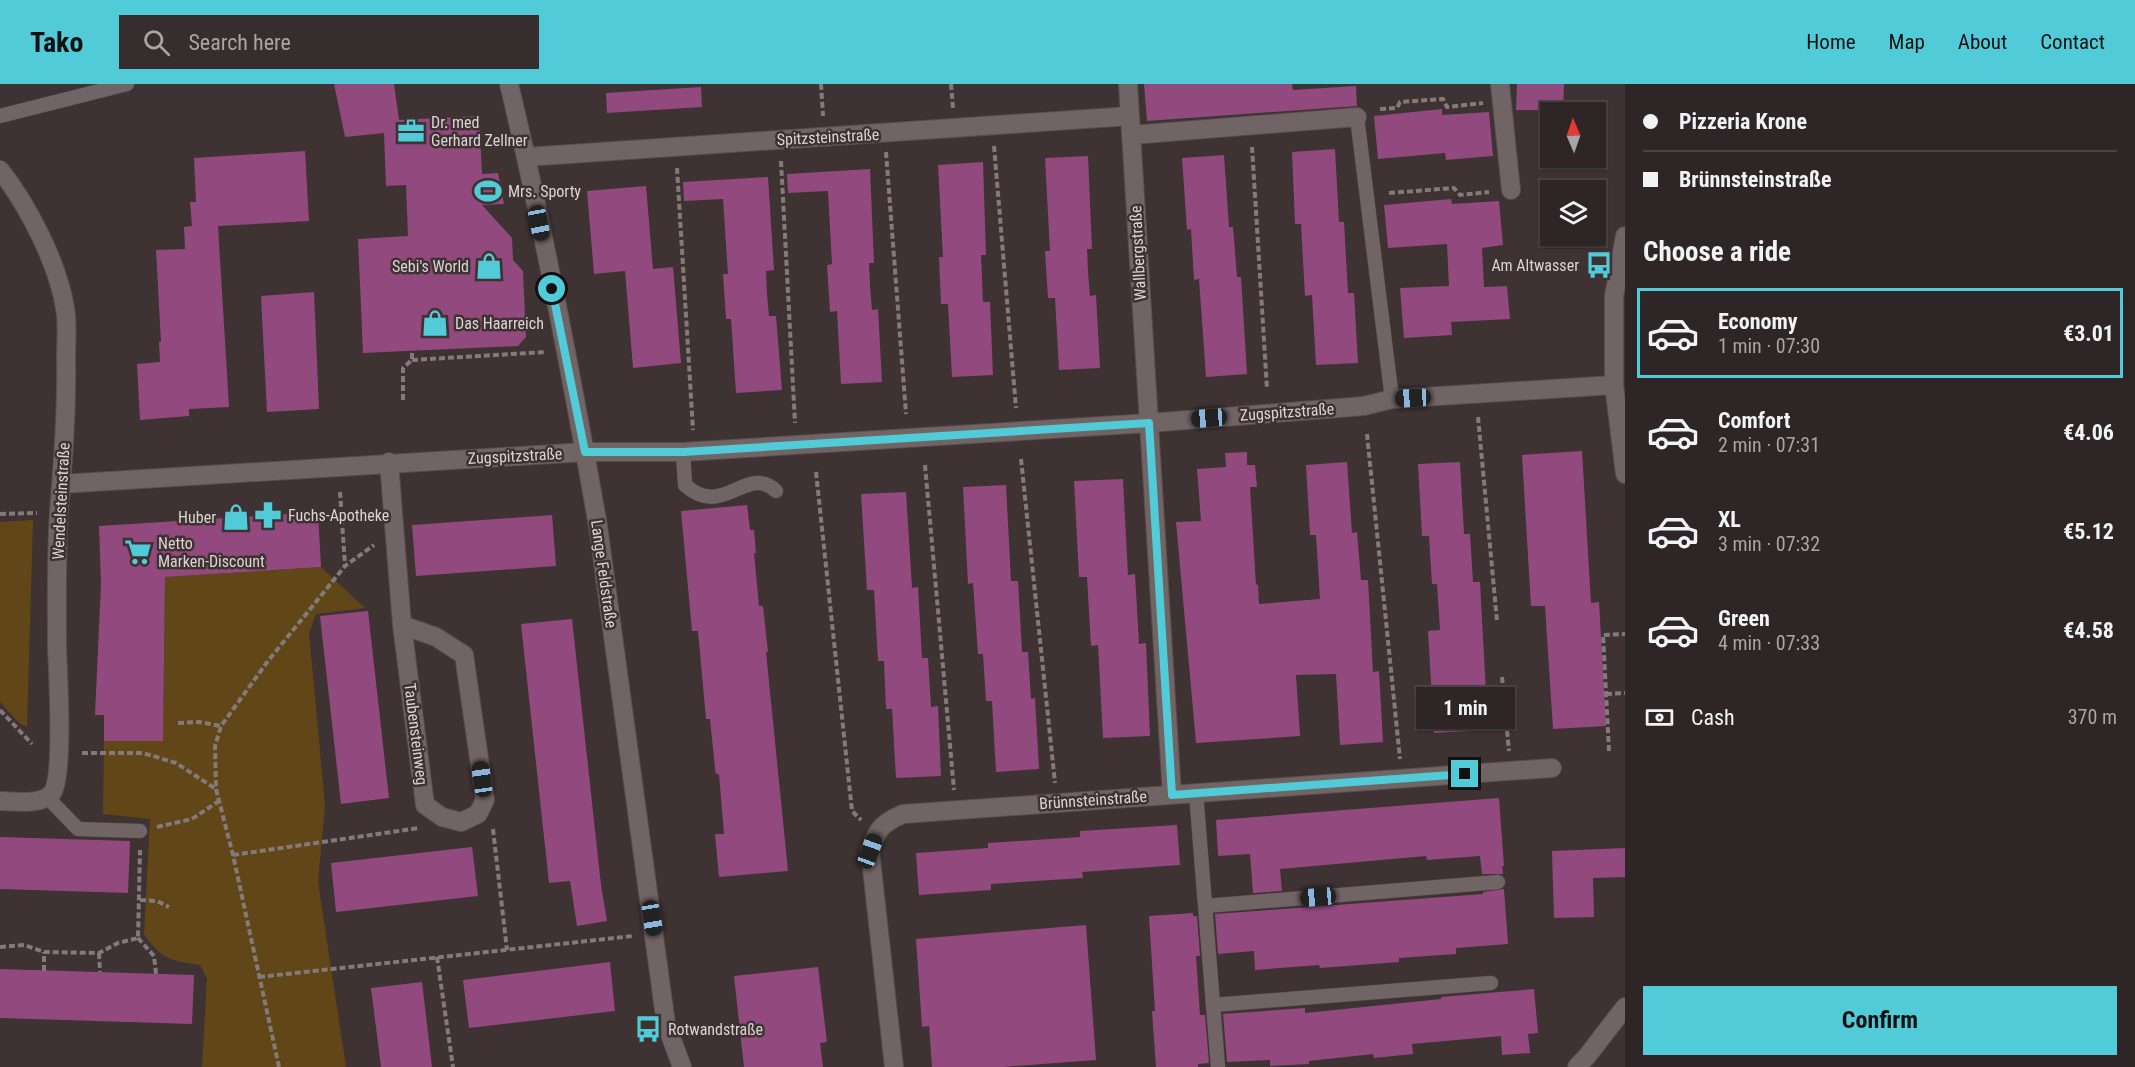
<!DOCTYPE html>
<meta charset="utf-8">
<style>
:root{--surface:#2e2626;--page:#362e2e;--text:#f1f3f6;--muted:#a7a5a7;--line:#494343;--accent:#52cbd9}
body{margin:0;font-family:"Roboto Condensed",sans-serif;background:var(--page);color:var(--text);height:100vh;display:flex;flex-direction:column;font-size:22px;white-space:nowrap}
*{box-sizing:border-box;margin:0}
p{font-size:20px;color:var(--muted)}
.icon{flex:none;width:33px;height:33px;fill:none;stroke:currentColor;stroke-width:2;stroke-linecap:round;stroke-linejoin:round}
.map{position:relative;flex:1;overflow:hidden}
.side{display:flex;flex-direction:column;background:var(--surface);width:510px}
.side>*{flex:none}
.hud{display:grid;align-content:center;height:132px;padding:0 18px;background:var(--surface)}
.needle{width:39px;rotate:358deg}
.controls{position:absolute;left:1540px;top:18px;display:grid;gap:12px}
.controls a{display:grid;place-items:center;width:66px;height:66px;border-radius:0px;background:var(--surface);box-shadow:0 2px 4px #0004,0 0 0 2px var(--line);font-size:30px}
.end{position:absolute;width:27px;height:27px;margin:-14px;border:8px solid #52cbd9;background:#111;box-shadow:0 0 0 3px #111}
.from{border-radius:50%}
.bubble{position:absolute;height:42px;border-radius:0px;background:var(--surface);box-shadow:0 2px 4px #0004,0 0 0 2px var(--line);font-size:20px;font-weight:700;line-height:42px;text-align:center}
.car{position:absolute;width:18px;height:36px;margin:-18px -9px;border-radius:8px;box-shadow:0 0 4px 2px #0007;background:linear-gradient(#222 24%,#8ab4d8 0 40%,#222 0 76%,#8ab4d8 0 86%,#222 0)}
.hud b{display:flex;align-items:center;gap:21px;height:57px;font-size:22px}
.hud b+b{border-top:2px solid var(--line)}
.hud i{width:15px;height:15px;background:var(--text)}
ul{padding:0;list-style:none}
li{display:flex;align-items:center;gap:18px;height:90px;margin:0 12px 9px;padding:0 6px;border:3px solid transparent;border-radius:0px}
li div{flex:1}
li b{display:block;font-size:22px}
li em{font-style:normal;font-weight:700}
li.on{border-color:var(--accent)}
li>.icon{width:54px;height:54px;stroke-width:1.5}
h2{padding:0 18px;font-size:27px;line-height:72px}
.pay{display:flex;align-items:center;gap:15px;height:66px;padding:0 18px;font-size:22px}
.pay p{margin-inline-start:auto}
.cta{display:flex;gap:12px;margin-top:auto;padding:12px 18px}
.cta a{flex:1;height:69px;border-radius:0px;background:var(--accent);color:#111;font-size:24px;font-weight:700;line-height:69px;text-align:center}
header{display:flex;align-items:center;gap:36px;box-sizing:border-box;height:84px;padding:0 30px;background:var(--accent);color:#111}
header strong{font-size:28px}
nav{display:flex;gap:33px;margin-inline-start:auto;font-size:21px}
.search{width:420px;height:54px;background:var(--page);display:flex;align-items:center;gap:15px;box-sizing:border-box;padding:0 21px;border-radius:0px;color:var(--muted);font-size:22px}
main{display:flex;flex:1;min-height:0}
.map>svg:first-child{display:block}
.green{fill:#614718}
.building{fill:#92497e}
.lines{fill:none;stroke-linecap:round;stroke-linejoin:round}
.service-casing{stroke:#584e4f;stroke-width:15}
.minor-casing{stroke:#584e4f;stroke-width:20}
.path{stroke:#857a7b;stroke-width:4;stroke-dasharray:6 3;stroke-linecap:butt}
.service{stroke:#716465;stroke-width:14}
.minor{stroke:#716465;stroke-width:18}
.route{stroke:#52cbd9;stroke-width:8}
.labels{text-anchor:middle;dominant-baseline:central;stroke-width:5;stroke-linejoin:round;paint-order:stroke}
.poi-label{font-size:16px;fill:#dcd4d4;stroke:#3e3233;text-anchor:start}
.street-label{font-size:16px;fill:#dcd4d4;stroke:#3e3233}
</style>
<header>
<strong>Tako</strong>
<div class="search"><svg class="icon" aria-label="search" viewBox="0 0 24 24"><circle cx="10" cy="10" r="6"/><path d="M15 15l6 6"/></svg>Search here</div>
<nav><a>Home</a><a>Map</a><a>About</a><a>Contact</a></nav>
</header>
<main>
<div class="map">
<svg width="1625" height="983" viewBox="0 0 1625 983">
<rect width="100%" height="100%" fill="#3e3233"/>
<path class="green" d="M33,436l-6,207 -8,-4 -19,-21v-180z
M321,483l44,41 -49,6 -7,19 16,172 -7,77 28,185h-144l5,-89 -7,-13c-29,-4 -39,-6 -56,-31l6,-115 -47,-5 1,-73h59l2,-164z"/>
<path class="building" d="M334,0h60l5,36 80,-4 3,58 16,-1 6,31 -22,1 30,33 1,22 10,11 3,66 -8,9 -155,7 -5,-114 50,-3 -2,-51 -20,1 -2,-53 -39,4z
M1144,0h148l1,6 63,-4 1,20 -210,15z
M1517,0h47l-1,26h-47z
M701,3l1,20 -95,6 -1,-20z
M1442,25v6l47,-3 4,44 -47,4 -1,-7 -67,6 -4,-43z
M1335,65l4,73h5l4,71h6l4,70 -42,2 -4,-70 -7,1 -4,-72h-6l-3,-72z
M305,67l4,70 -91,5 11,181 -40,2v7l-49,4 -3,-56 23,-2 -1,-20h2l-5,-92 29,-1 -1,-22 8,-1 -2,-24h6l-2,-44z
M1224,71l5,72h4l4,50h4l6,97 -41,3 -7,-98 -5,1 -3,-51 -4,1 -5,-72z
M1088,72l4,93h-5l1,23 2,24 6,-1 4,73 -41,2 -4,-72h-7l-3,-47h5l-5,-93z
M983,78l3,93h-5l2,47h7l3,73 -41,2 -4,-73h-7l-2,-47h4l-5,-92z
M870,85l4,94h-5l1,23 2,24 6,-1 4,73 -41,2 -4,-73 -7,1 -3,-47 5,-1 -4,-73 -40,2 -1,-19z
M768,93l6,93 -8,1 1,23 2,22h7l6,74 -46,3 -5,-74h-5l-3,-45h5l-5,-75 -39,2 -1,-19z
M646,102l7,83 20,-2 8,96 -48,5 -8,-97 -31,3 -7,-83z
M1451,115l1,5 47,-3 4,44 -21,3 2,39 23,-1 3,33 -59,3 1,13 -48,3 -4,-50 49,-2 -2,-42 -59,4 -4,-43z
M314,208l5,117 -52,3 -6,-116z
M1582,367l9,152 8,-1 7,124 -53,3 -8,-123h-14l-9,-151z
M1247,368v13h8l2,22h-7l6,98 2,-1 1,20 61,-5 -4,-64h-6l-4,-70 41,-3 5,71 5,-1 4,48h7l5,92 6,-1 4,71 -43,3 -4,-71 -40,1 4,61 -104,7 -20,-221 25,-1 -4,-52 29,-2 -1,-14z
M1460,378l4,72h6l3,48h7l8,148 -54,3 -6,-102 12,-1 -3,-46h-5l-3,-48h-7l-4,-72z
M1123,395l5,96 7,-1 4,70 7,-1 4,93 -47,2 -5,-93 -7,1 -4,-69h-8l-5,-96z
M1006,401l5,96h7l4,71h6l3,47 4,-1 4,71 -43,3 -4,-71h-6l-3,-47h-5l-5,-71 -5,1 -5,-97z
M906,408l6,96 6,-1 4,71h6l3,49 7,-1 3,70 -45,2 -4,-69h-6l-2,-48h-6l-4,-71h-7l-6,-96z
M747,421l3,25h4l2,23h-2l5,53h4l5,46h-2l22,219 -69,6 -4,-43h9l-5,-60h-3l-1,-5 -5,-50h-4l-8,-88h-6l-11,-120z
M318,428l3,55 -156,10 -2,164h-59v-26h-9l6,-132 -2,-57z
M552,431l4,51 -140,10 -4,-51z
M368,527l21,187 -48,6 -21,-188z
M572,535l29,266 6,36 -30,5 -7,-45 -21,2 -28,-259z
M1499,714l5,68h-2l1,8h-21l-2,-18 -53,4 -1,-4 -146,13 2,22 -29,2 -3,-39 -32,2 -2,-36z
M1177,741l3,40 -98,7 1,6 -92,6v6l-72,5 -3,-42 72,-5v-5l92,-6v-6z
M0,753l130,4 -2,52 -128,-4z
M472,763l6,49 -142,16 -5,-49z
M1625,764v29l-32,1 1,39 -40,1 -2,-67z
M1504,805l4,55 -52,4v6l-57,4v4l-79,6 -1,-3 -64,5 -1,-19 -36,3 -3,-40 268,-20v-2z
M1193,829v3h4l3,40h-4l4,59h5l4,48 -11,1v3h-42l-4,-56h3l-6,-95z
M1086,841l10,135 -93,7h-71l-3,-41 -7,1 -6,-88z
M610,878l5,49 -146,17 -6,-48z
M818,883l9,75 -7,1 3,24h-79l-10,-91z
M0,885l194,6 -2,49 -192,-6z
M422,898l10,85h-51l-10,-79z
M1534,905l4,44 -10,1 2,19 -28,2 -1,-19 -89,8 1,10 -39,4 -1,-4 -64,7v3l-39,2v-6l-43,2 -4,-48 82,-6v5l136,-14v-2z"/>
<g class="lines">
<defs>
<path id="service" d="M0,32l127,-32
M1357,33l35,282
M683,368l2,33c38,35 62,-22 91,6
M1196,709l22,274
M47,713l31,32 62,2
M1205,822l293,-24
M1213,921l278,-22"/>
<path id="minor" d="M509,0c35,146 63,294 89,442l68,498 16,43
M1128,0l44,711
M1500,0l11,106
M1131,51l226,-18
M526,73l604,-41
M0,86c28,35 58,94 65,138 3,16 1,34 1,50 1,52 -3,103 -7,154 -3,45 -2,91 -2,136 1,25 7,129 -5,145 -11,13 -37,8 -52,8
M1625,152l-11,60v89l11,89
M389,378l13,163 23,180 17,12 19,5 17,-8 7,-14 -21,-145 -28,-18 -34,-12
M61,400l524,-32h98l466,-29 215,-17 28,-7 222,-14
M894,983l-24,-216c7,-22 12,-28 33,-37l649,-46
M1577,983l11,-12 37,-48"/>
</defs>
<use href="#service" class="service-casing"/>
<use href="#minor" class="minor-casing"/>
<path class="path" d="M821,0l2,32
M951,0l2,24
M1380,25l17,-1 3,-6 43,-3 4,8 36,-4
M994,62l22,262
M1252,63l15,242
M886,68l20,262
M781,77l14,262
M677,84l16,262
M1389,109l65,-5 6,7 29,-3
M412,276l134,-8
M403,316v-32l9,-8v-9
M1478,333l19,204
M1367,350l33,325
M1021,375l34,324
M925,381l29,325
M816,388l36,339 9,9
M340,408l5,73
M0,430l37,-1
M1502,593l7,74
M1606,610l19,-1
M0,626l32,34
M178,639l21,-1 22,4
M1609,667l-6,-116 22,-1
M82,669h61l33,10 40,26
M157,743l35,-8 27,-18
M493,745l14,121
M233,771l186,-27
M140,816l17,1 12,6
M138,854l16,18 2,18
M0,863l24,-2 20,7 55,1 19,-10 20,-5 2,-88
M99,869l1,19
M437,873l16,110
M44,887v-19
M259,893l374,-41
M279,983l-46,-212 -17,-66 -1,-43 6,-20 47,-65 77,-95 29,-21"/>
<use href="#service" class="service"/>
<use href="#minor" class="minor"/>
</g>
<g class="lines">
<path class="route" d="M552,205l33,163h98l466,-29 23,372 293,-21"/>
</g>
<defs>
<symbol id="office-bare" viewBox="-9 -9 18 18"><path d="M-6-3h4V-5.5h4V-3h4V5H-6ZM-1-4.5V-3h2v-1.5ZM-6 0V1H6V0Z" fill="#52cbd9" stroke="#3e3233" stroke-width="2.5" paint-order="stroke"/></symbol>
<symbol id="stadium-bare" viewBox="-9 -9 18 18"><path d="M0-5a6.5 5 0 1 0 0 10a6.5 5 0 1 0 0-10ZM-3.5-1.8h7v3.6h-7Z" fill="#52cbd9" stroke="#3e3233" stroke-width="2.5" paint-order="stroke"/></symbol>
<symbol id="bus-bare" viewBox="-9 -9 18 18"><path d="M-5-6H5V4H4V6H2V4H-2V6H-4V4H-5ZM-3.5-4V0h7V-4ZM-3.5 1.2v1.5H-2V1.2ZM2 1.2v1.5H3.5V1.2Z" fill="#52cbd9" stroke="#3e3233" stroke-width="2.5" paint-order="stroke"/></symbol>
<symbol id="shop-bare" viewBox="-9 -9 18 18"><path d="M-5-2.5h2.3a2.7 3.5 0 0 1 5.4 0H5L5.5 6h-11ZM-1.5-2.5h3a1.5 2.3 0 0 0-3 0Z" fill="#52cbd9" stroke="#3e3233" stroke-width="2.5" paint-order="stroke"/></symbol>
<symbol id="pharmacy-bare" viewBox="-9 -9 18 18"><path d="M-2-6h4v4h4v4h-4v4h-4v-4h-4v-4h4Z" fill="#52cbd9" stroke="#3e3233" stroke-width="2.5" paint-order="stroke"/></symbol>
<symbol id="supermarket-bare" viewBox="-9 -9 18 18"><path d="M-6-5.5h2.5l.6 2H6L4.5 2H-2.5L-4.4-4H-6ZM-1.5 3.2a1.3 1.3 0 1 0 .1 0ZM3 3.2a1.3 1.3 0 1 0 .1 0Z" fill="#52cbd9" stroke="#3e3233" stroke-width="2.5" paint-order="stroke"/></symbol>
</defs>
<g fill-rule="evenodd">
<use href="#office-bare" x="392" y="28" width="38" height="38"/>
<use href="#stadium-bare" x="469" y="88" width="38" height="38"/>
<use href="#bus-bare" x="1580" y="162" width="38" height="38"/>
<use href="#shop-bare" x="470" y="163" width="38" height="38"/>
<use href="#shop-bare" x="416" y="220" width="38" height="38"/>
<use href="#pharmacy-bare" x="249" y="412" width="38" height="38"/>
<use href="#shop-bare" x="217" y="414" width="38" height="38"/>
<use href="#supermarket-bare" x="119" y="449" width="38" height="38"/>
<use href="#bus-bare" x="629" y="926" width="38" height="38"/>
</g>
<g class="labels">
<g class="poi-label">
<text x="431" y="38">Dr. med<tspan x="431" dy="18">Gerhard Zellner</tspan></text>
<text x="508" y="107">Mrs. Sporty</text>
<text x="1579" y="181" text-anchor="end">Am Altwasser</text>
<text x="469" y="182" text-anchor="end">Sebi's World</text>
<text x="455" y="239">Das Haarreich</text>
<text x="288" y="431">Fuchs-Apotheke</text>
<text x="216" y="433" text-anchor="end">Huber</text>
<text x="158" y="459">Netto<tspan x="158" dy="18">Marken-Discount</tspan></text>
<text x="668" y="945">Rotwandstraße</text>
</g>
<g class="street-label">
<text transform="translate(828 53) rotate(-3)">Spitzsteinstraße</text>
<text transform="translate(1138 169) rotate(-93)">Wallbergstraße</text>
<text transform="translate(1287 328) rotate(-4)">Zugspitzstraße</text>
<text transform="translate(515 372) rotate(-3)">Zugspitzstraße</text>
<text transform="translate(61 417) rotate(-87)">Wendelsteinstraße</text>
<text transform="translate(604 490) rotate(82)">Lange Feldstraße</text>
<text transform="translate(416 650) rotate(83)">Taubensteinweg</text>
<text transform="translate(1093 716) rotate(-4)">Brünnsteinstraße</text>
</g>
</g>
</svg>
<div class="controls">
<a><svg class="needle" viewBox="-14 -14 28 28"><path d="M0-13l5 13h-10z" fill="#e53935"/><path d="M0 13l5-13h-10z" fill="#a7a5a7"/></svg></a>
<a><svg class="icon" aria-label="layers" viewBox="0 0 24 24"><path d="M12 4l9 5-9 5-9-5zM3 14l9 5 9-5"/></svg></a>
</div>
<i class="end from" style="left:552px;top:205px"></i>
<i class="end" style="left:1465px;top:690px"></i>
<div class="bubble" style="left:1416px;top:603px;width:99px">1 min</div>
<i class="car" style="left:539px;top:139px;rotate:169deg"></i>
<i class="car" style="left:1413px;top:314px;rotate:267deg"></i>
<i class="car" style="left:1209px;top:334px;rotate:266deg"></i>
<i class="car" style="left:482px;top:695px;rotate:352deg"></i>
<i class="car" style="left:870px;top:767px;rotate:20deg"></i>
<i class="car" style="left:1318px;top:813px;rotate:265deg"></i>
<i class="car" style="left:652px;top:834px;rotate:171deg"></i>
</div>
<section class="side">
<div class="hud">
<b><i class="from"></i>Pizzeria Krone</b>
<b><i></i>Brünnsteinstraße</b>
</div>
<h2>Choose a ride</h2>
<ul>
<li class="on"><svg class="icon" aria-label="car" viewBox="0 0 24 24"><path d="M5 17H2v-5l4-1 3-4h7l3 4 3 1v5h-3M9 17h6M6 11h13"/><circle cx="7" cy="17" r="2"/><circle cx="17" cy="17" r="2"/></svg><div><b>Economy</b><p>1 min · 07:30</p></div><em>€3.01</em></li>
<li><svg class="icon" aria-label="car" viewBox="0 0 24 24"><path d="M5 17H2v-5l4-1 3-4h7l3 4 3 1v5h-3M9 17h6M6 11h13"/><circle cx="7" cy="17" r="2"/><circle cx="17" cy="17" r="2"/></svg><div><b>Comfort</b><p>2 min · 07:31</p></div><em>€4.06</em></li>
<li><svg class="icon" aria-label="car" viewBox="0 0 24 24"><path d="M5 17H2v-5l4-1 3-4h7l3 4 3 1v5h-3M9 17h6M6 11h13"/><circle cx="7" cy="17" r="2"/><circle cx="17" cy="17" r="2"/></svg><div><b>XL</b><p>3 min · 07:32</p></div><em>€5.12</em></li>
<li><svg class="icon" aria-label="car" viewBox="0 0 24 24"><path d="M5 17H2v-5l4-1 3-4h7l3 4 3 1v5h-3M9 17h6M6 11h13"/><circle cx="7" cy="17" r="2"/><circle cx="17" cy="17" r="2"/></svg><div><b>Green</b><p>4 min · 07:33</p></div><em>€4.58</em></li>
</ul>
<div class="pay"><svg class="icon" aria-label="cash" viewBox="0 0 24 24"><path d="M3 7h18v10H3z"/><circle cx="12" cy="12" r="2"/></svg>Cash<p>370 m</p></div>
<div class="cta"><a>Confirm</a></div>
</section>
</main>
